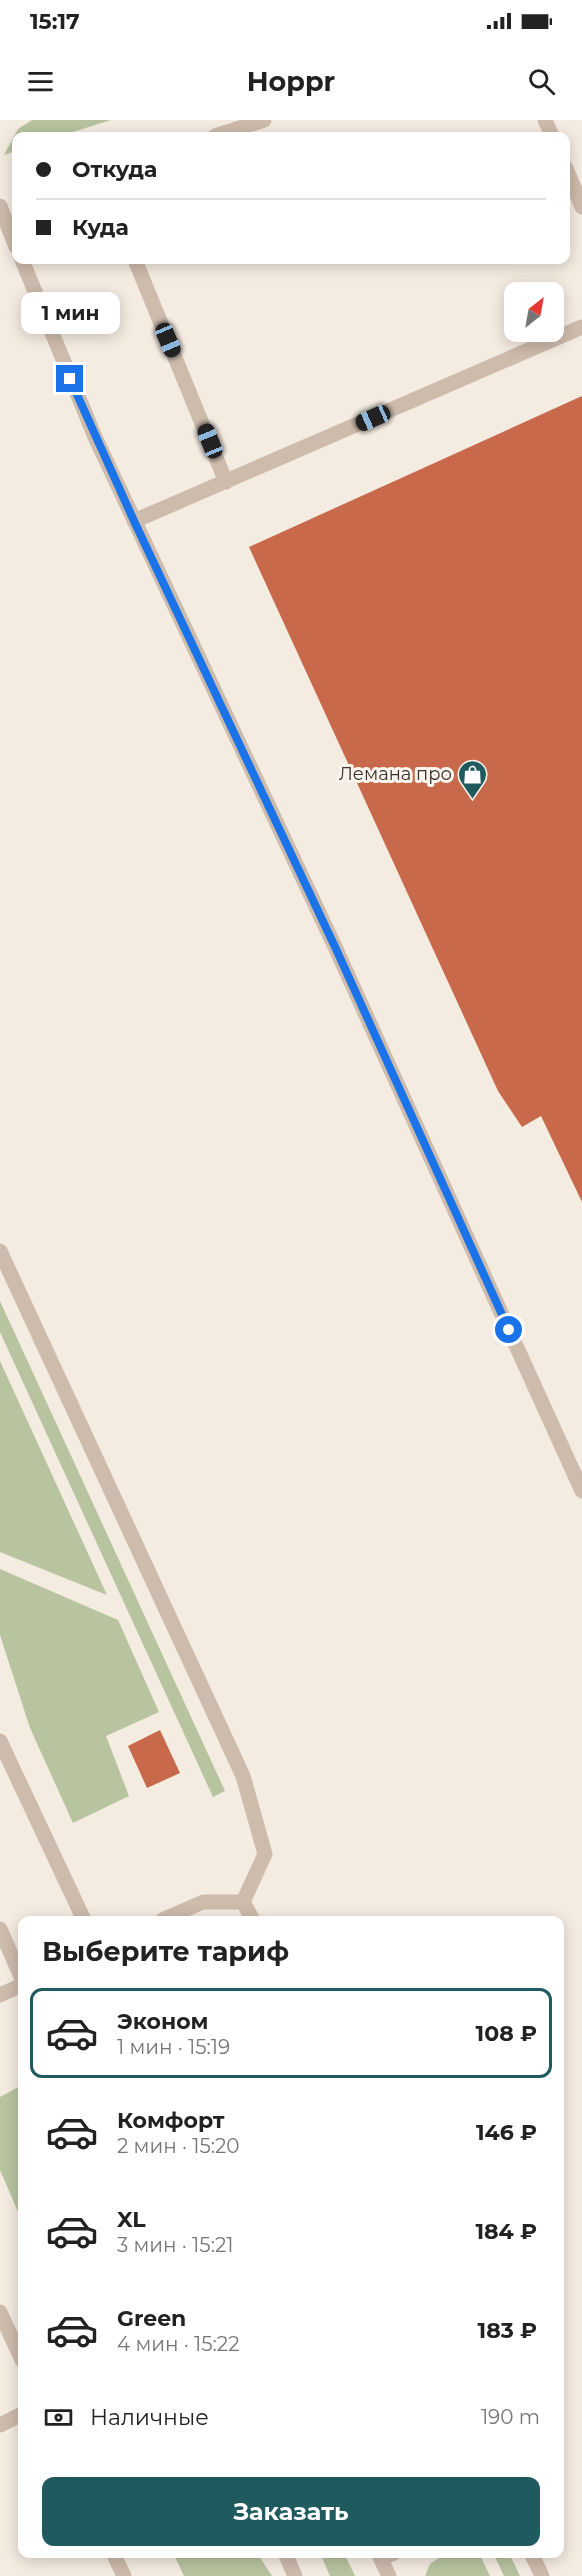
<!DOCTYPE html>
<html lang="ru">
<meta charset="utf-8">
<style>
:root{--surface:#fff;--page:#f6f6f6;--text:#222;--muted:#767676;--line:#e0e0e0;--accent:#1f5a5e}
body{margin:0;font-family:Montserrat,sans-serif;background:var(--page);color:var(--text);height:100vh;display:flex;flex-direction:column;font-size:22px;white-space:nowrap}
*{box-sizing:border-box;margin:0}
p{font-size:20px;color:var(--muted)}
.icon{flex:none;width:33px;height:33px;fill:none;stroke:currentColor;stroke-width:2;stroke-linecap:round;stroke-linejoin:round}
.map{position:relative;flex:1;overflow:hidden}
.drawer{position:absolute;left:18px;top:1796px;width:546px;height:642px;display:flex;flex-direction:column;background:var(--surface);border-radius:12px;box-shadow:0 3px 15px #0003}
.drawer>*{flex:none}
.top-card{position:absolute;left:12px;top:12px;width:558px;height:132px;border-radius:12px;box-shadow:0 3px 15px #0003;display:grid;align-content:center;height:132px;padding:0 24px;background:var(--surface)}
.needle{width:39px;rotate:31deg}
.tools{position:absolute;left:504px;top:162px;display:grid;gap:12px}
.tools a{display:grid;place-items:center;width:60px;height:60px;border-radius:12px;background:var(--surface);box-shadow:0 3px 15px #0003;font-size:30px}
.end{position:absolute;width:27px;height:27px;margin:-14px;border:8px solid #1a73e8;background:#fff;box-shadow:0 0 0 3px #fff}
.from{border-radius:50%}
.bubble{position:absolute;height:42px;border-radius:12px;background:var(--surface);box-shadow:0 3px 15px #0003;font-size:20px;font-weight:700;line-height:42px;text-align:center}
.car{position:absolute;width:18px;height:36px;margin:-18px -9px;border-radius:8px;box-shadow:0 0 4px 2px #0007;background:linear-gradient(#222 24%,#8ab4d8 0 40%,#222 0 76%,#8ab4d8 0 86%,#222 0)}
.top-card b{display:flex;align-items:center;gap:21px;height:57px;font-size:22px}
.top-card b+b{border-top:2px solid var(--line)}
.top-card i{width:15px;height:15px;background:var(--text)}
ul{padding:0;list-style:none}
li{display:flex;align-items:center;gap:18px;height:90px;margin:0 12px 9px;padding:0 12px;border:3px solid transparent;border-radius:12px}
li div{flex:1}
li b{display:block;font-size:22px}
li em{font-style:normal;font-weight:700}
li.selected{border-color:var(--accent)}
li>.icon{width:54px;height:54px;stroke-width:1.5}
h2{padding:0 24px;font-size:27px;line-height:72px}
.pay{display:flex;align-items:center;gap:15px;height:66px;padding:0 24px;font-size:22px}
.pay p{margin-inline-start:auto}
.primary-button{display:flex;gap:12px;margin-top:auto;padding:12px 24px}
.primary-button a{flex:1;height:69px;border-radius:12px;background:var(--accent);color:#fff;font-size:24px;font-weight:700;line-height:69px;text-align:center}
.status{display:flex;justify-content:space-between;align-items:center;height:42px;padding:0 30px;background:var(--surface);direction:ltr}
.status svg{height:16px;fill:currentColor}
header{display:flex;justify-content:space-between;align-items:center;height:78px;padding:0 24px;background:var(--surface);font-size:27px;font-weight:700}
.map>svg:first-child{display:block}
.green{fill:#b8c4a0}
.building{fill:#c8694b}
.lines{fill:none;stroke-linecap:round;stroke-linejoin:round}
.service{stroke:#cdbbac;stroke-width:15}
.minor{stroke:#cdbbac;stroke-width:15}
.tertiary{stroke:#cdbbac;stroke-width:15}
.route{stroke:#1a73e8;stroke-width:8}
.labels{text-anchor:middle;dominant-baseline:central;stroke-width:6;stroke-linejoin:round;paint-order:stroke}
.poi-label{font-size:18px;fill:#3b302b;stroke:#fbf5ee;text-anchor:end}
</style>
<div class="status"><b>15:17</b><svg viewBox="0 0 49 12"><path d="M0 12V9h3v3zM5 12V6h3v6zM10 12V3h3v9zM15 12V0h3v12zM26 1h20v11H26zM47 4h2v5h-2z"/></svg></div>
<header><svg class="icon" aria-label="menu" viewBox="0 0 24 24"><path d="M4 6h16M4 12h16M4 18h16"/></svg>Hoppr<svg class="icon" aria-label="search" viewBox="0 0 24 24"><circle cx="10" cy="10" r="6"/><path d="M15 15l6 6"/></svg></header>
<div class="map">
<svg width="582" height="2456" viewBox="0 0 582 2456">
<rect width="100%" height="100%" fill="#f4ebe1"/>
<path class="green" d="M32,0h79l-51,16h-44v15l-12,4 14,-26z
M0,1181l225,490 -12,6 -213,-465z
M0,1241l107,234 -107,-43z
M0,1449l118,51 41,92 -53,24 23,60 -56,27 -43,-95 -30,-93z
M22,1965v136l-22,-51v-73z
M173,2433h84l15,23h-88z
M320,2433h24l11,23h-25z
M446,2433h33l11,23h-65l5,-12z
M493,2433h16l11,23h-16z"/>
<path class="building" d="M582,276v806l-41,-86 -19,11 -24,-36 -249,-544z
M160,1610l20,43 -33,15 -19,-42z"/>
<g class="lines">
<path class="service" d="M545,0l7,16
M215,16l49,-16
M566,48l16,39
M0,86l16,41
M22,140l73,177 241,512 246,542
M135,140l91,222
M134,401l448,-194
M0,1131l243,525 22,78 -22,48
M243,1782l10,18
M162,1800l41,-18h40
M0,2192l22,48
M0,2305l22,-11
M113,2433l11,23
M531,2433l11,23
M381,2438l13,-5"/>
<path class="minor" d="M0,1875l22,-10"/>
<path class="tertiary" d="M0,1621l84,179
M0,1809l22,50
M285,2433l10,23
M378,2433l11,23"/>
</g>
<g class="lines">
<path class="route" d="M70,259l64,142 202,428 173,381"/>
</g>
<defs>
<symbol id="shop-pin" viewBox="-11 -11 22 30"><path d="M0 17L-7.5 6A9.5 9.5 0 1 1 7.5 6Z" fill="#1f5a5e" stroke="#fbf5ee"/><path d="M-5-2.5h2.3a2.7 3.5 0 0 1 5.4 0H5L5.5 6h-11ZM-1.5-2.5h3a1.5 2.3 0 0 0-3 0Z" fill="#fff"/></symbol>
</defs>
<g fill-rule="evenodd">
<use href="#shop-pin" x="456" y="638" width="33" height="45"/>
</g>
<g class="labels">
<g class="poi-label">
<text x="452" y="654">Лемана про</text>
</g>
</g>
</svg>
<div class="tools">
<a><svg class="needle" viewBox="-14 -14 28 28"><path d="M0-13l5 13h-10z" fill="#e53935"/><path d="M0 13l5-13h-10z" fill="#767676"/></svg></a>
</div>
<i class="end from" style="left:509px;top:1210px"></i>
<i class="end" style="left:70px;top:259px"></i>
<div class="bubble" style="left:21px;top:172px;width:99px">1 мин</div>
<i class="car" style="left:168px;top:220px;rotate:157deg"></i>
<i class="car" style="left:373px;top:298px;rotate:246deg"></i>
<i class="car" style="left:210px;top:321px;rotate:338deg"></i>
<div class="top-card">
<b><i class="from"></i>Откуда</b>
<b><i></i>Куда</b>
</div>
<section class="drawer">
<h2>Выберите тариф</h2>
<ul>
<li class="selected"><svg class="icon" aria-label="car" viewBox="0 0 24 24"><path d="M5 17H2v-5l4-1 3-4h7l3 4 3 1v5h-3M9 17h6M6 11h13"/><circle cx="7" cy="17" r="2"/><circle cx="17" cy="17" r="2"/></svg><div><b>Эконом</b><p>1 мин · 15:19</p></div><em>108 ₽</em></li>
<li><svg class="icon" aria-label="car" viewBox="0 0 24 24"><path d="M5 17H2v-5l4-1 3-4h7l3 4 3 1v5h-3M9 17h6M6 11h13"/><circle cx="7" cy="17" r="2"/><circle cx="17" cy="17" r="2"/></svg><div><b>Комфорт</b><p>2 мин · 15:20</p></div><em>146 ₽</em></li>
<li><svg class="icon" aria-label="car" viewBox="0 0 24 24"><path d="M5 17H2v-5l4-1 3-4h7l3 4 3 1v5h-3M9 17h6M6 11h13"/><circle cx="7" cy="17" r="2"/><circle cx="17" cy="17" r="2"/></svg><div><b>XL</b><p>3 мин · 15:21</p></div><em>184 ₽</em></li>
<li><svg class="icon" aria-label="car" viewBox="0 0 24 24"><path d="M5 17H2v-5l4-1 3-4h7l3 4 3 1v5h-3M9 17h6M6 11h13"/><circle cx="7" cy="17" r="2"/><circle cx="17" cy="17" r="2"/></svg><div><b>Green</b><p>4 мин · 15:22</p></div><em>183 ₽</em></li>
</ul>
<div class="pay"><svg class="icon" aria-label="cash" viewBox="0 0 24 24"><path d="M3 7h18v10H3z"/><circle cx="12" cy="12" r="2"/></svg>Наличные<p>190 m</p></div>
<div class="primary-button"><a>Заказать</a></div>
</section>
</div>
